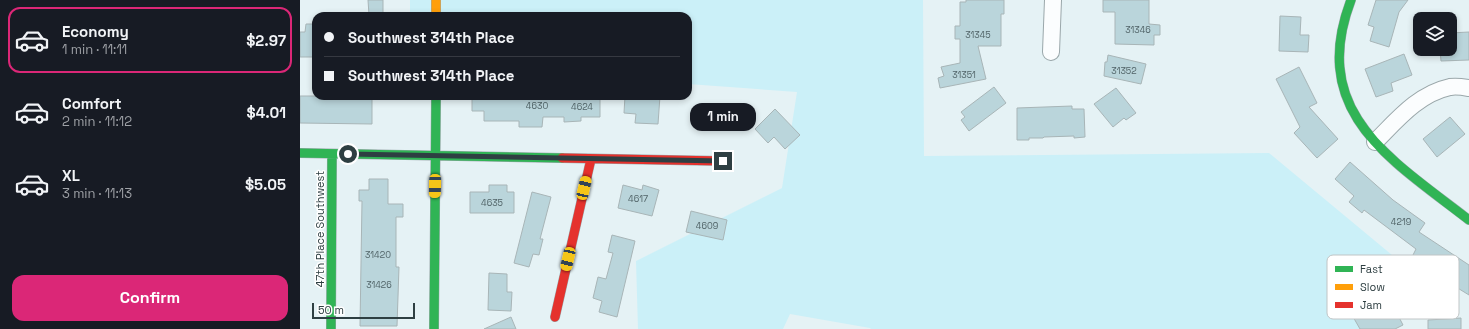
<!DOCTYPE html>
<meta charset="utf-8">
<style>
:root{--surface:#171b24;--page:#20242c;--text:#f1f3f6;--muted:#9ea1a6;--line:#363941;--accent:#db2777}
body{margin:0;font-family:"Space Grotesk",sans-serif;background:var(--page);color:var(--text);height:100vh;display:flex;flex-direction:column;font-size:15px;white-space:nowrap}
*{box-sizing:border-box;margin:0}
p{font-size:13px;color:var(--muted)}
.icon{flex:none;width:22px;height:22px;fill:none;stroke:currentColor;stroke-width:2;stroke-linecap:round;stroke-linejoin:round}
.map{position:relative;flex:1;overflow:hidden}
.details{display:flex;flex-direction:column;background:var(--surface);width:300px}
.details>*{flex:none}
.banner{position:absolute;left:12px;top:12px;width:380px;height:88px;border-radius:12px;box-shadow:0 2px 6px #0003;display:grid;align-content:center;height:88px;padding:0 12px;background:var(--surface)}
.buttons{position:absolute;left:1113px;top:12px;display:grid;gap:8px}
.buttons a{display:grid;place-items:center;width:44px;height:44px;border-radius:8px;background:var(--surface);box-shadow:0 2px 6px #0003;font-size:20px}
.scale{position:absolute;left:12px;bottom:10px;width:103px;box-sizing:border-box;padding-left:4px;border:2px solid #2e3f42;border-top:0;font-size:11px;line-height:14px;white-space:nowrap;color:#2e3f42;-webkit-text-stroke:3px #fff;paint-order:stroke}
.end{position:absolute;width:18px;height:18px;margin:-9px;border:5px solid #2e3f42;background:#fff;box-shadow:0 0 0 2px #fff}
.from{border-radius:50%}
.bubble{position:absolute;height:28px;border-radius:12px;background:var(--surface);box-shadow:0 2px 6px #0003;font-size:13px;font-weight:600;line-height:28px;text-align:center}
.car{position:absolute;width:12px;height:24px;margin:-12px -6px;border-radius:5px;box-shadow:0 0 3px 1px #0007;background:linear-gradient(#f5c518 24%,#345 0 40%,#f5c518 0 76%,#345 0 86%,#f5c518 0)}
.banner b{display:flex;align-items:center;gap:14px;height:38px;font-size:15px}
.banner b+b{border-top:1px solid var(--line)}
.banner i{width:10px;height:10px;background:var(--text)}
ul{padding:7px 0 0;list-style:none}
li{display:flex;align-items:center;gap:12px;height:66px;margin:0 8px 6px;padding:0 4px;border:2px solid transparent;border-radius:12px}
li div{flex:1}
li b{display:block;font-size:15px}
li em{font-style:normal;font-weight:600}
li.selected{border-color:var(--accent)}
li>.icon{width:36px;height:36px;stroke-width:1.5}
.button{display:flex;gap:8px;margin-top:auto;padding:8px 12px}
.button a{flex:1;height:46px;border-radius:12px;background:var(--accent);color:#fff;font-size:16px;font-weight:600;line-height:46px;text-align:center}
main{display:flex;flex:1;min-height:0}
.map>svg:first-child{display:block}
.green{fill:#cbf0f8}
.building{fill:#bad5db;stroke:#a8b5b7}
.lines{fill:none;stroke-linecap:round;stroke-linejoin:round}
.street-casing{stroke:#9aa7aa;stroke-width:18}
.fast-casing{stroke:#9aa7aa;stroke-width:10}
.slow-casing{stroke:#9aa7aa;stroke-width:10}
.jam-casing{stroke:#9aa7aa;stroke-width:10}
.street{stroke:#fbfdfe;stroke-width:16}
.fast{stroke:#30b455;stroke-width:9}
.slow{stroke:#ff9f0a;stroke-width:9}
.jam{stroke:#e5322d;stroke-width:9}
.route{stroke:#2e3f42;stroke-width:5}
.labels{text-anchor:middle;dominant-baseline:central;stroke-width:3;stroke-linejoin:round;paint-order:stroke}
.number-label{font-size:9px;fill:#516468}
.street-label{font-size:11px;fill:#2e3f42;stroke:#fff}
.key{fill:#fff;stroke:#c0c5c6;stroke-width:1}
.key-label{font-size:11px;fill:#2e3f42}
</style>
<main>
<section class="details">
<ul>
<li class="selected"><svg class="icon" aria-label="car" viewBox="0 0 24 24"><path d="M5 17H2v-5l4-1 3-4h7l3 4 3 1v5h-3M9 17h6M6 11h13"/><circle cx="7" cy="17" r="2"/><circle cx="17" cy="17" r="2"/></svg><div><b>Economy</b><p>1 min · 11:11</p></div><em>$2.97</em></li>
<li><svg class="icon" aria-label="car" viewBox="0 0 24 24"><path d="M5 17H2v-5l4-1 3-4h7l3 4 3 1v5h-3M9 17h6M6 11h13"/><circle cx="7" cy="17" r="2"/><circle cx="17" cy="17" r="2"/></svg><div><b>Comfort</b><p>2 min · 11:12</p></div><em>$4.01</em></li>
<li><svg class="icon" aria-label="car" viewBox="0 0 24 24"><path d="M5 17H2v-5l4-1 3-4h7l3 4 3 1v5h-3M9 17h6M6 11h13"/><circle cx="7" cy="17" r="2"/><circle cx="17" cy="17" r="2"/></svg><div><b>XL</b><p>3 min · 11:13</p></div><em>$5.05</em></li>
</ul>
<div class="button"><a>Confirm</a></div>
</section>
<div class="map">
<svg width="1169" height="329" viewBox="0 0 1169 329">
<rect width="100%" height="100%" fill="#e5f2f5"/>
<path class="green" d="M110,0h513l1,156 345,-3 123,102 -4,74h-517l-1,-1 -80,-14 -7,15h-145l-2,-68 146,-73 15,-96 -109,-8v-68h-278z"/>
<path class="building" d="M68,0h15v14l-14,1z
M666,0h38v14h-3v32h-23l8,33 -46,9 -2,-10 6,-2 -3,-9 19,-4v-24h-5v-13h5v-24h6z
M803,0h46v24l11,1v10h-6v10l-39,-1v-32h-12z
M1076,0h32l-9,12 -10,35 -19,-6 4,-14 -6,-2z
M980,16l21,1 -1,18h9l-1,17 -29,-1z
M6,24h10v33h-16v-25h5z
M1169,32v28l-28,1 -1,-12h10v-16z
M1104,54l8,21 -21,8 2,8 -17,6 -11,-28z
M808,55l38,9 -5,20 -37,-8 1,-14h2z
M999,67l18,36 -8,4 29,32 -21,19 -23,-25 6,-6 -24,-48z
M694,87l12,16 -37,28 -8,-11 4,-3 -4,-5z
M816,88l20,25 -10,7 -2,-2 -11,9 -19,-23z
M0,96h72v28l-72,-1z
M172,96h128v21h-19v4l-17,1v-5h-21l-1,10h-23v-6h-35v-10h-12z
M325,96h35l-2,28 -23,-1 1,-9 -12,-1z
M772,106v3h12l1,28 -11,1v-2l-30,1 -1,1h-14v2h-12v-32z
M475,109l25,26 -15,14 -11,-12 -6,6 -13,-14z
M1150,117l15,17 -28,23 -14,-18z
M1050,162l43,38 32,23 -6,9 50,33v30l-13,-8 1,-2 -44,-30 3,-6 -52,-39 -2,3 -13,-11 5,-6 -19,-17z
M69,179h19v25h15v13h-7v50h3l-2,59h-37l2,-125h-3v-11h10z
M189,185h18v7h7v21h-44v-21h19z
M323,185l19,5 1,-5 16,5 -7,26 -34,-8z
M232,192l19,5 -11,42h3l-4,16 -6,-1 -4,13 -15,-4z
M391,211l36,9 -4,20 -37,-8z
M312,235l23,6 -18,76 -18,-5 3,-11 -9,-3 5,-21 8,2 7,-26 -5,-1z
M189,273l18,1v18h5l-1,19 -23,-1z
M1088,296l15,29 -8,4h-35l-8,-14z
M211,317l5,12h-32z
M1161,318v11h-33v-9z"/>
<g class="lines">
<defs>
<path id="street" d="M751,52l2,-52
M1075,142c22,-22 43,-48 75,-55 6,-1 13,0 19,1"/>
<path id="fast" d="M1051,0c-43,113 41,160 118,220
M0,153l262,5
M31,329l1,-175
M134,329l2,-233"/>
<path id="slow" d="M136,0v16"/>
<path id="jam" d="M262,158l161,3
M255,317l36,-158"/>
</defs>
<use href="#street" class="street-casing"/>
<use href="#fast" class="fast-casing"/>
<use href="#slow" class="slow-casing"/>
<use href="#jam" class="jam-casing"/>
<use href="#street" class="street"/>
<use href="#fast" class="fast"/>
<use href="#slow" class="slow"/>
<use href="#jam" class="jam"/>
</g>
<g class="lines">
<path class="route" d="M48,154l375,7"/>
</g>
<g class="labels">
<g class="number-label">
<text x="838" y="30">31346</text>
<text x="678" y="35">31345</text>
<text x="824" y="71">31352</text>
<text x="664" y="75">31351</text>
<text x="237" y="106">4630</text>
<text x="282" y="107">4624</text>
<text x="338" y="199">4617</text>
<text x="192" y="203">4635</text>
<text x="1101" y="222">4219</text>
<text x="407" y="226">4609</text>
<text x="78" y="255">31420</text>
<text x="79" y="285">31426</text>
</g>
<g class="street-label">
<text transform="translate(20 229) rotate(-90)">47th Place Southwest</text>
</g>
</g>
<rect x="1027" y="255" width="132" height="64" rx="6" class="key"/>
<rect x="1035" y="266" width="18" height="6" fill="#30b455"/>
<rect x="1035" y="284" width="18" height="6" fill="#ff9f0a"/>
<rect x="1035" y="302" width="18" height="6" fill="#e5322d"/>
<g class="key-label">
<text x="1060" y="273">Fast</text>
<text x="1060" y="291">Slow</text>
<text x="1060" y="309">Jam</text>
</g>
</svg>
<div class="buttons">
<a><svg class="icon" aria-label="layers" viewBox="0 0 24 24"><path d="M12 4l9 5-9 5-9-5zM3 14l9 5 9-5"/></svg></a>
</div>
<div class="scale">50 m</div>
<i class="end from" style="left:48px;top:154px"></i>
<i class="end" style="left:423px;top:161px"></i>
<div class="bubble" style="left:390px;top:103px;width:66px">1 min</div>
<i class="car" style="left:135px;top:186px;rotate:181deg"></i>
<i class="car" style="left:284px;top:188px;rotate:13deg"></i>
<i class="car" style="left:268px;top:259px;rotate:193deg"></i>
<div class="banner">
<b><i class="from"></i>Southwest 314th Place</b>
<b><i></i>Southwest 314th Place</b>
</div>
</div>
</main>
